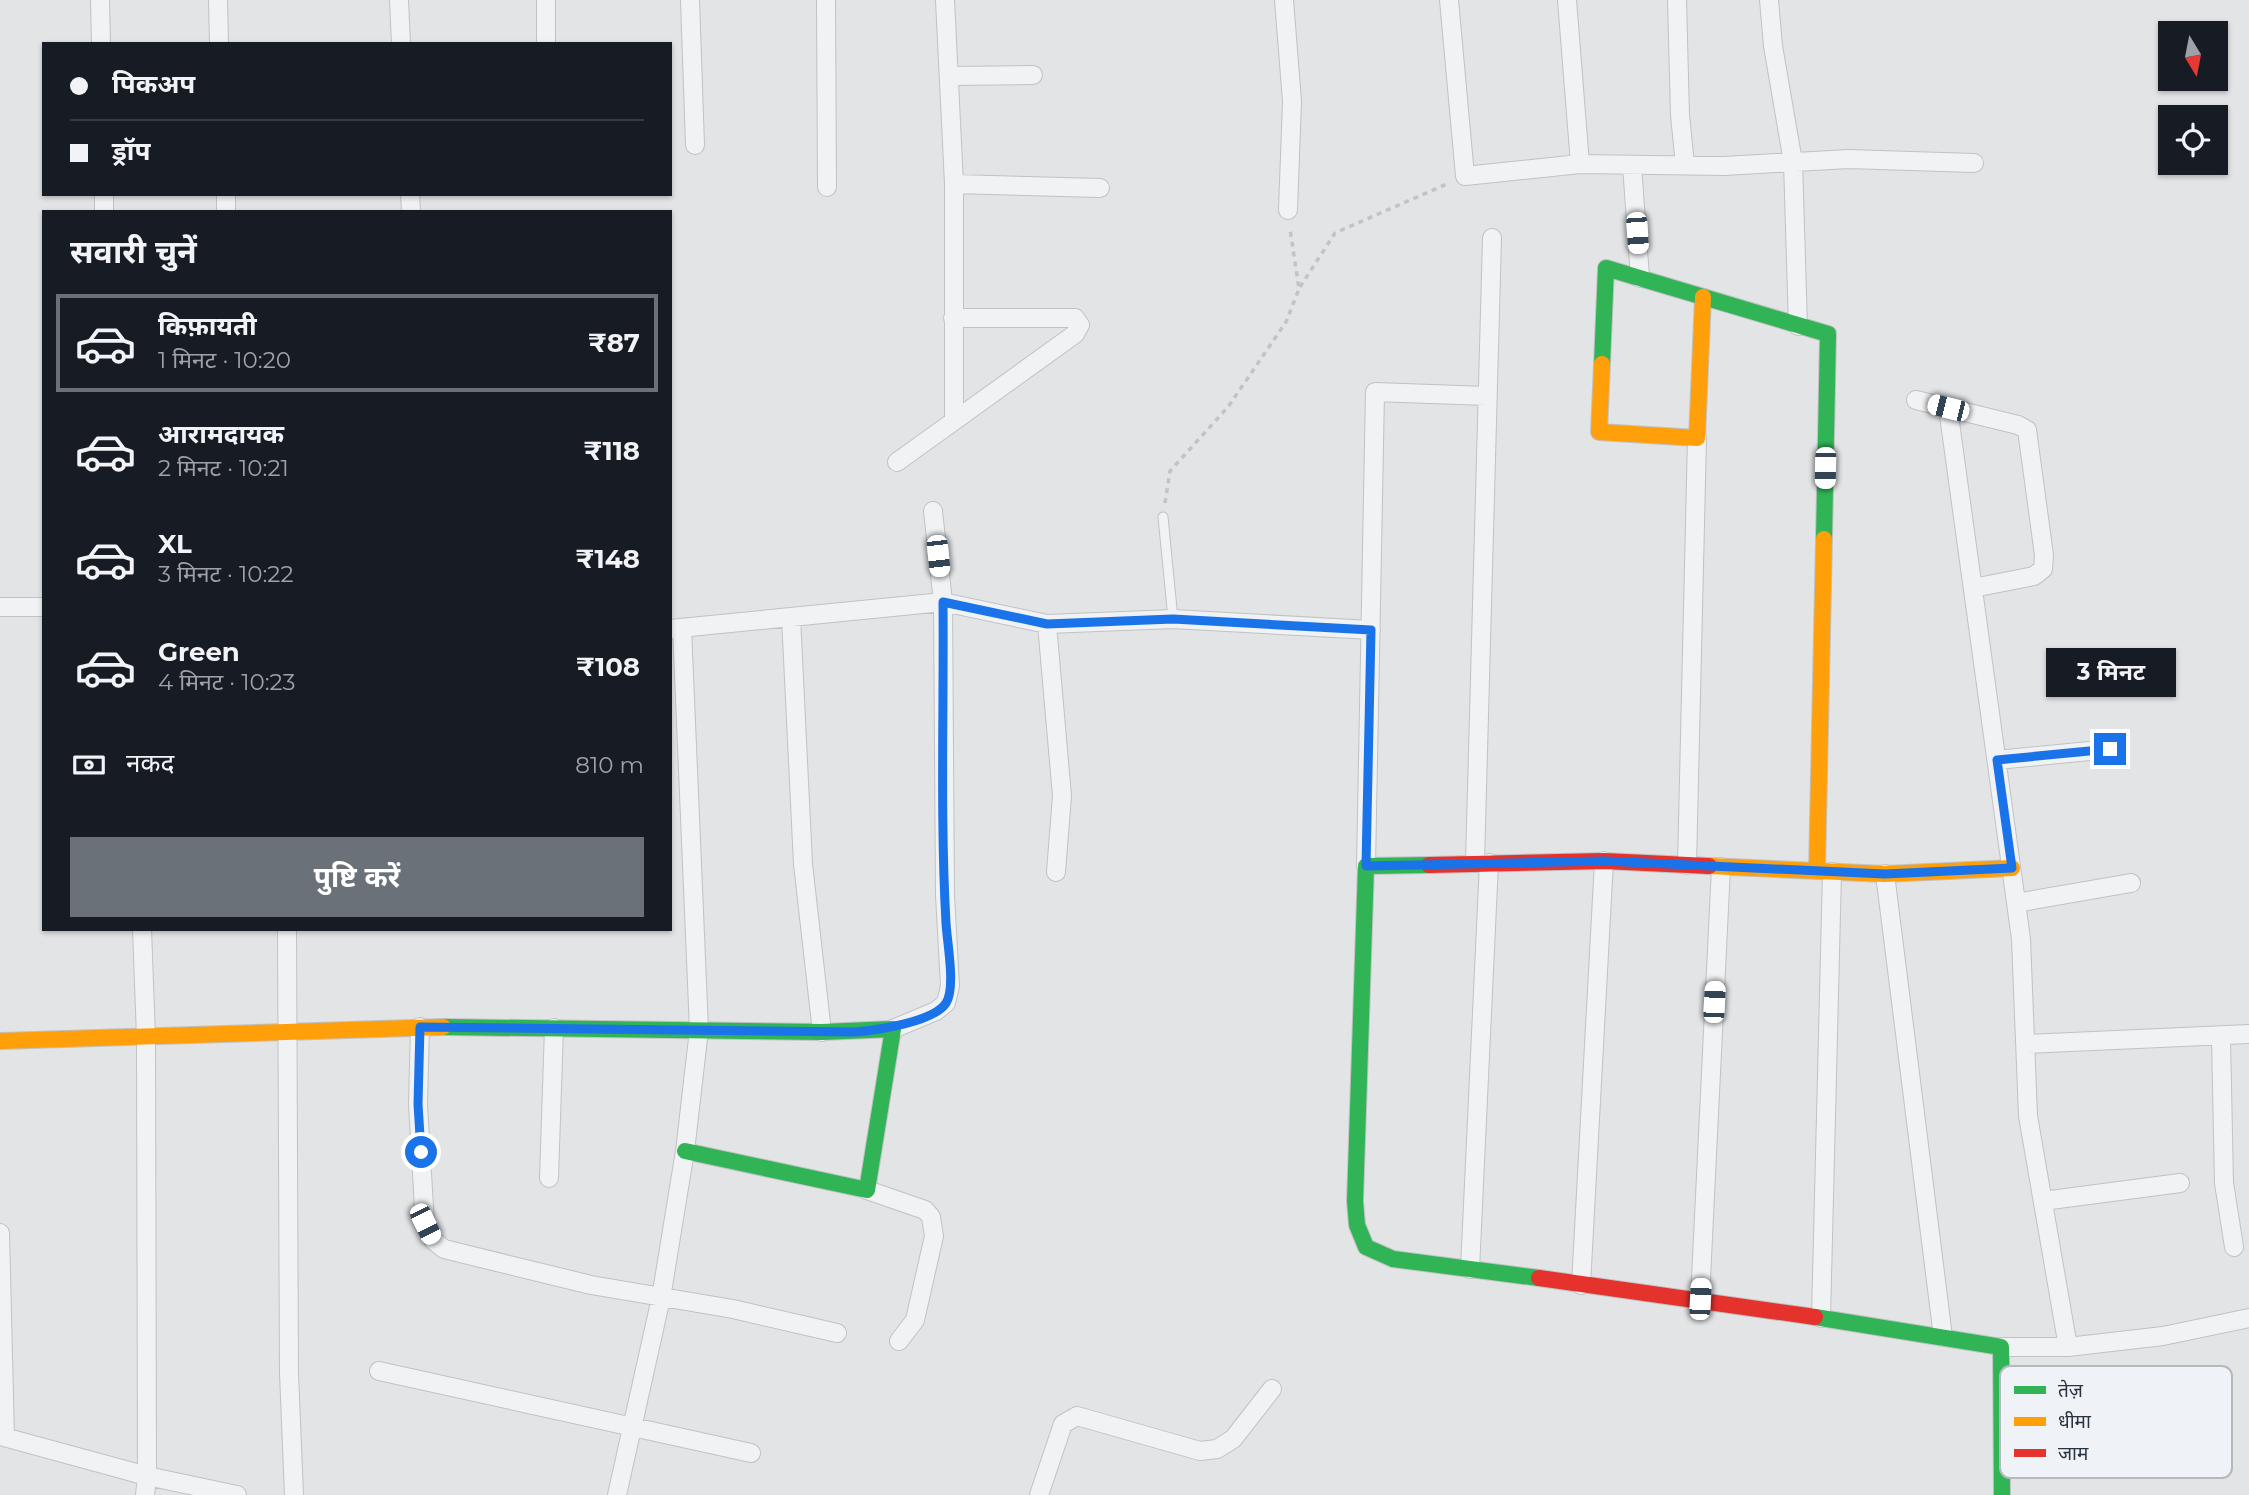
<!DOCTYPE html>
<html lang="hi">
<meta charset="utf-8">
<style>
:root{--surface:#171b24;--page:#242831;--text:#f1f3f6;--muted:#9ea1a6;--line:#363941;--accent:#6a7179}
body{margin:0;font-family:Montserrat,"Noto Sans Devanagari",sans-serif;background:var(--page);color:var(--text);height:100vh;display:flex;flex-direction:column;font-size:26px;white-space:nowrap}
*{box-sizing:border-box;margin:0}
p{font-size:23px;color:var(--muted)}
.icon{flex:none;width:38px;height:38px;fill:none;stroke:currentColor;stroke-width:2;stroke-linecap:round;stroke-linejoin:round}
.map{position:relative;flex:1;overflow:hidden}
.drawer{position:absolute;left:42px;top:210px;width:630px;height:721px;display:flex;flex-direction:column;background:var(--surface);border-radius:0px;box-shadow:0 2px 5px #0004}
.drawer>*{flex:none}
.guide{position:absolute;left:42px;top:42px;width:630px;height:154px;border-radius:0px;box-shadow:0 2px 5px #0004;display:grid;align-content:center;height:154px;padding:0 28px;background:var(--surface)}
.needle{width:46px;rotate:170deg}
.buttons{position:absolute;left:2158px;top:21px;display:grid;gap:14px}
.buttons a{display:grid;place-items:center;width:70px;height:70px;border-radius:0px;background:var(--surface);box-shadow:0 2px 5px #0004;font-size:35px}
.end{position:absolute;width:32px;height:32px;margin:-16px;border:9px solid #1a73e8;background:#fff;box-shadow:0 0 0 4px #fff}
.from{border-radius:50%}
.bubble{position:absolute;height:49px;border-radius:0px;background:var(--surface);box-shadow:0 2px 5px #0004;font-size:23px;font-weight:700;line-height:49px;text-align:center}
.car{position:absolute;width:21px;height:42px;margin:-21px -10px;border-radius:9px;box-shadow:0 0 5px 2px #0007;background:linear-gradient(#fff 24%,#345 0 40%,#fff 0 76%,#345 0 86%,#fff 0)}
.guide b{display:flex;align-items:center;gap:24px;height:66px;font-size:26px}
.guide b+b{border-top:2px solid var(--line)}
.guide i{width:18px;height:18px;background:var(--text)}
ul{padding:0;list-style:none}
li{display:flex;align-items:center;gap:21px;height:98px;margin:0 14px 10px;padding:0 14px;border:4px solid transparent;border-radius:0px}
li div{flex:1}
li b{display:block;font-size:26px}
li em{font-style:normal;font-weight:700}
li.active{border-color:var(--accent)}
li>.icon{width:63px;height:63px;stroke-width:1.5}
h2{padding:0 28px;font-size:32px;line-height:84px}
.pay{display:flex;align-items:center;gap:18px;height:77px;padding:0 28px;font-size:26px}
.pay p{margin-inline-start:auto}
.primary-button{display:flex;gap:14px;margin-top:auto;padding:14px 28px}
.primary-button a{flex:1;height:80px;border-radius:0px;background:var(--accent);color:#fff;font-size:28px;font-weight:700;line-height:80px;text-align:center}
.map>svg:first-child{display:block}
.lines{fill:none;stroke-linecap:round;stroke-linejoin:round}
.lane-casing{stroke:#c0c2c4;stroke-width:11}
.street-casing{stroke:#c0c2c4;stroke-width:20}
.fast-casing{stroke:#c0c2c4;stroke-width:18}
.slow-casing{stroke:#c0c2c4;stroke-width:18}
.jam-casing{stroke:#c0c2c4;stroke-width:18}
.path{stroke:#c0c3c7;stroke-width:3.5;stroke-dasharray:5 5;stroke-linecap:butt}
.lane{stroke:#f1f2f3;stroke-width:9}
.street{stroke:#f1f2f3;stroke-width:18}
.fast{stroke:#30b455;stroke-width:16}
.slow{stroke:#ff9f0a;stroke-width:16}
.jam{stroke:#e5322d;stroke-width:16}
.route{stroke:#1a73e8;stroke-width:9}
.key{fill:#eff2f6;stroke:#b4b9bf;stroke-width:2}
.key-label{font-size:19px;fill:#29333f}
</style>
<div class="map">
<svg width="2249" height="1495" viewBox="0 0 2249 1495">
<rect width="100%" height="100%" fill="#e2e4e6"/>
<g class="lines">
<defs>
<path id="lane" d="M1163,517l10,102"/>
<path id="street" d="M100,0l1,44
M218,0l1,44
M399,0l2,44
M546,0v44
M690,0l5,145
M826,0l1,187
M945,0l9,184v237
M1284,0l8,101 -4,109
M1449,0l16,176 115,-12 144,2 124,-7 126,4
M1567,0l13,164
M1677,0l3,115 5,50
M1769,0l4,46 20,116 5,164
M949,76l84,-1
M1632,165l8,113
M954,184l146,4
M104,194v18
M226,194v18
M410,194l1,18
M1916,400l102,25 9,5 17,125 -1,14 -9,7 -61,12
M1948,408l73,531 7,177 40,231 95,-11 86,-18
M897,462l178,-128 5,-9 -5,-7h-122
M0,607h44
M791,617l12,247 19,168
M1047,624l15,172 -6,76
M670,629l273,-27 104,22 126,-5 198,11
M1997,760l113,-11
M1475,862l17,-624
M1687,865l10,-427
M1366,866l9,-474 112,4
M1885,874l58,463
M2016,903l115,-20
M142,929l4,108 1,439 -2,19
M287,929l2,444 5,122
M420,1027l-2,77 7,121 8,15 11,9 147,36 142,24 104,24
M893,1029l43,-18 10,-8 4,-17 -5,-91 -2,-293 -10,-91
M2221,1038l3,145 10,64
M2026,1044l223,-10
M549,1178l5,-150
M867,1190l58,20 6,7 3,19 -19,84 -16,21
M2043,1201l137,-18
M0,1233l5,204
M1470,1269l19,-406
M1581,1285l23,-424
M1700,1299l21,-432
M1821,1318l11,-446
M2001,1347h67
M379,1371l372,82
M0,1436l147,40 90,19
M617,1495l44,-197 24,-147 14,-121 -17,-402
M1039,1495l24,-71 14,-8 123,35 17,-2 16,-10 39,-50"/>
<path id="fast" d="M1602,364l4,-96 222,66 -4,205
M1429,865l-63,1 -11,335 2,24 9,22 27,12 146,19
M443,1027l379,5 71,-3 -26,161 -182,-39
M1815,1317l186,30 1,148"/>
<path id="slow" d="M1602,364l-3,68 98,6 6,-141
M1709,866l176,8 127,-6
M1817,871l7,-332
M0,1041l443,-14"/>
<path id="jam" d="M1429,865l175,-4 105,5
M1539,1278l276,39"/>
</defs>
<use href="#lane" class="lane-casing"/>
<use href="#street" class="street-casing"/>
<use href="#fast" class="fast-casing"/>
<use href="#slow" class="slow-casing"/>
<use href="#jam" class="jam-casing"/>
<path class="path" d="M1300,287l35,-54 114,-50
M1165,503l5,-32 58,-64 58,-85 13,-33 -9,-60"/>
<use href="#lane" class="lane"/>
<use href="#street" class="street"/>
<use href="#fast" class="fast"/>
<use href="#slow" class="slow"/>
<use href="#jam" class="jam"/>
</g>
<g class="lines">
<path class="route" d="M421,1152l-3,-48 2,-77 436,5c21,-2 78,-10 90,-29 10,-15 1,-61 0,-80 -6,-106 -2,-214 -3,-321l104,22 126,-5 198,11 -5,236 238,-5 281,13 127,-6 -15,-108 113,-11"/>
</g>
<rect x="2000" y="1366" width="232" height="112" rx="10" class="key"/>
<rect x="2014" y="1386" width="32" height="8" fill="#30b455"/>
<rect x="2014" y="1417" width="32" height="9" fill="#ff9f0a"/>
<rect x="2014" y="1449" width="32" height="8" fill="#e5322d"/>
<g class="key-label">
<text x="2058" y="1397">तेज़</text>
<text x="2058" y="1428">धीमा</text>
<text x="2058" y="1460">जाम</text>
</g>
</svg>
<div class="buttons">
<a><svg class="needle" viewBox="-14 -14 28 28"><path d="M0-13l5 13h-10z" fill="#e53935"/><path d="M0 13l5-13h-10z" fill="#9ea1a6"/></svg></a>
<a><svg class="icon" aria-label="locate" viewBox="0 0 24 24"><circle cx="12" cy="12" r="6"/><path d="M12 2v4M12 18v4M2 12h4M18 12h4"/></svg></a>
</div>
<i class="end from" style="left:421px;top:1152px"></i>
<i class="end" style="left:2110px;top:749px"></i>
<div class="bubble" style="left:2046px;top:648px;width:130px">3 मिनट</div>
<i class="car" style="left:1637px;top:233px;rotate:176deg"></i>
<i class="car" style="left:1948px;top:408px;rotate:284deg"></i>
<i class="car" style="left:1825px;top:468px;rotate:181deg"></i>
<i class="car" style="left:938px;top:556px;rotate:174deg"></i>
<i class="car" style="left:1714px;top:1002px;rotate:3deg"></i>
<i class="car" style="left:425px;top:1224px;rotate:154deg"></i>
<i class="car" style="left:1700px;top:1299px;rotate:3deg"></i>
<div class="guide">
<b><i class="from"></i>पिकअप</b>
<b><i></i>ड्रॉप</b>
</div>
<section class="drawer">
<h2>सवारी चुनें</h2>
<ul>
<li class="active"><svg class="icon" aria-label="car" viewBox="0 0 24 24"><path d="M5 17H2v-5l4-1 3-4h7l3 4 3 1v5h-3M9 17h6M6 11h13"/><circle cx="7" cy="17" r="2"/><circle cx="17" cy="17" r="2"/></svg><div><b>किफ़ायती</b><p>1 मिनट · 10:20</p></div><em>₹87</em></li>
<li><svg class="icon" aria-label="car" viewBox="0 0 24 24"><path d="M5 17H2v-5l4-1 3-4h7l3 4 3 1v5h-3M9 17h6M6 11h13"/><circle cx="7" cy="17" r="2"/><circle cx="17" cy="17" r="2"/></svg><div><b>आरामदायक</b><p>2 मिनट · 10:21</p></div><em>₹118</em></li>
<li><svg class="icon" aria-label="car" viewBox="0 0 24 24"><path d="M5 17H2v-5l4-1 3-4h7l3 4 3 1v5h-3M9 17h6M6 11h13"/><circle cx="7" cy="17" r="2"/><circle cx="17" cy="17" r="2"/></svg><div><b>XL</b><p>3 मिनट · 10:22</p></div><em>₹148</em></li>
<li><svg class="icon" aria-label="car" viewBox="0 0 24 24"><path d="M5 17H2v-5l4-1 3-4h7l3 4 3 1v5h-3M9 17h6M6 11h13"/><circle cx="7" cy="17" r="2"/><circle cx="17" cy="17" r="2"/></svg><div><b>Green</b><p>4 मिनट · 10:23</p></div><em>₹108</em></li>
</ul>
<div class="pay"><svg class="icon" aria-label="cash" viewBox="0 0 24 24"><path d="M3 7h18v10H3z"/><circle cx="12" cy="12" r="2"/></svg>नकद<p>810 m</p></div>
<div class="primary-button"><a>पुष्टि करें</a></div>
</section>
</div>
